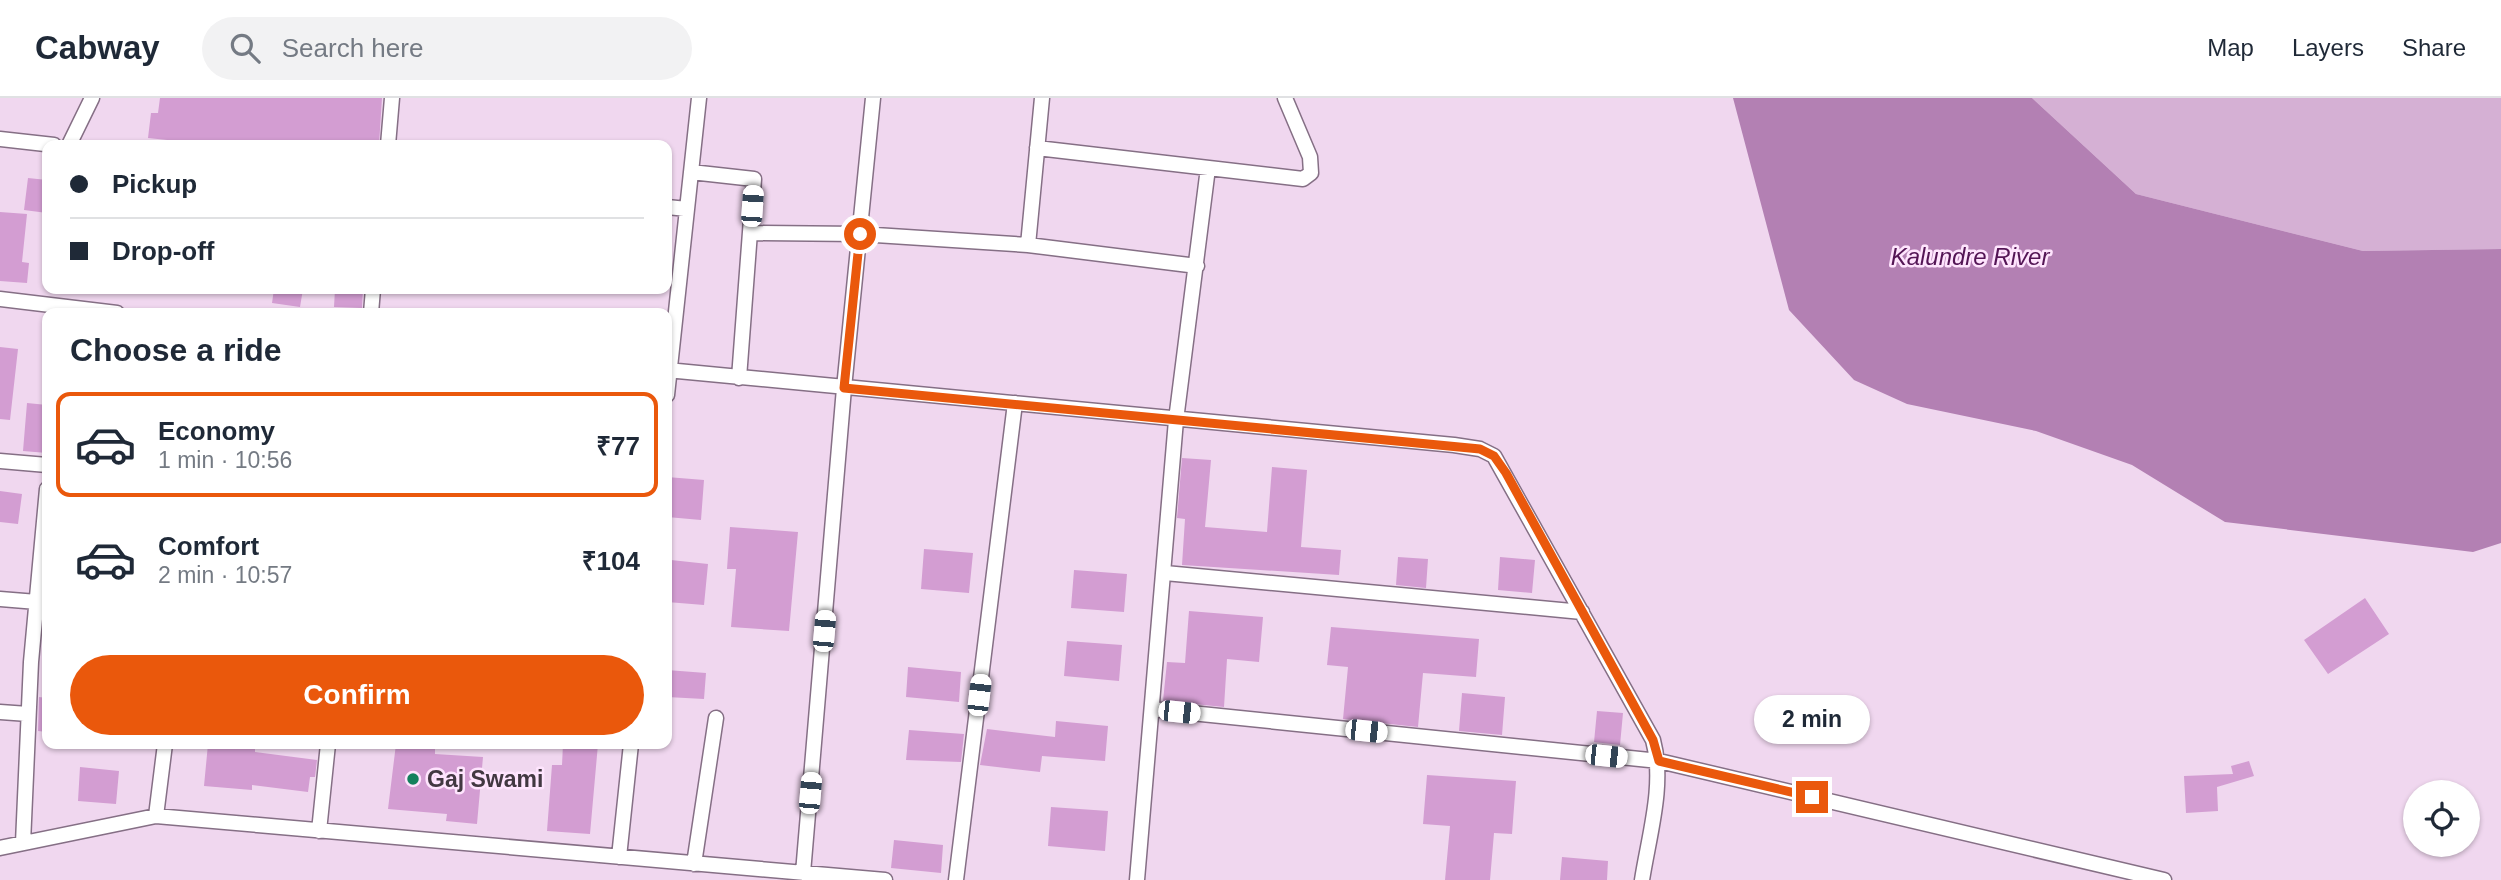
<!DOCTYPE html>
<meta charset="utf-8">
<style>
:root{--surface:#fff;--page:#f2f2f3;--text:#1f2937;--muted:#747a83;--line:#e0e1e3;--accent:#ea580c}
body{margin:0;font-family:Arial,sans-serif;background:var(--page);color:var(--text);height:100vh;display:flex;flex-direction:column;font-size:26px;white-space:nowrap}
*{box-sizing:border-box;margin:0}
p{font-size:23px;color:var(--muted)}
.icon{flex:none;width:38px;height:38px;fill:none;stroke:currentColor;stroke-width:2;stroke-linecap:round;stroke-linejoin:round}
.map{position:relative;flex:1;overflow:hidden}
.sheet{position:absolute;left:42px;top:210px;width:630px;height:441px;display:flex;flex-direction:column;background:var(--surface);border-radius:14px;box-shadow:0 2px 5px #0004}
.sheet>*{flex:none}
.hud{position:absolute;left:42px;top:42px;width:630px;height:154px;border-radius:14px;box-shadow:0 2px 5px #0004;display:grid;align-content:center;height:154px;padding:0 28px;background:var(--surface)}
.buttons{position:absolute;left:2403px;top:682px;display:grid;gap:14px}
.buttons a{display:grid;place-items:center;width:77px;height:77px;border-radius:50%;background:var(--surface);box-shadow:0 2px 5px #0004;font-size:35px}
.end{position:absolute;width:32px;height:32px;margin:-16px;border:9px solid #ea580c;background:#fff;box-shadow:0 0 0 4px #fff}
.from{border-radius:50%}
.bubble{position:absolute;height:49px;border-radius:24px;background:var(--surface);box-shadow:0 2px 5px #0004;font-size:23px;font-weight:600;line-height:49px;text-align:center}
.car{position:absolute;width:21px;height:42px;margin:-21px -10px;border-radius:9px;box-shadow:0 0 5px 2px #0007;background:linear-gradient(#fff 24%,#345 0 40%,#fff 0 76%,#345 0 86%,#fff 0)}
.hud b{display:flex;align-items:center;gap:24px;height:66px;font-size:26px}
.hud b+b{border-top:2px solid var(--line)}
.hud i{width:18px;height:18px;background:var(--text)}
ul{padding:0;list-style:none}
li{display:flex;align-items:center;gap:21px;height:105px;margin:0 14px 10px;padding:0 14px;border:4px solid transparent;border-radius:14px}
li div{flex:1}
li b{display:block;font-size:26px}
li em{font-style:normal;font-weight:600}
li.current{border-color:var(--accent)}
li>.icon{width:63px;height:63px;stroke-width:1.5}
h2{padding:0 28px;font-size:32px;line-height:84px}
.primary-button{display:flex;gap:14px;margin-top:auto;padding:14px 28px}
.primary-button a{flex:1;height:80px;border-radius:42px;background:var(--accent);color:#fff;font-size:28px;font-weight:600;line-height:80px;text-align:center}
header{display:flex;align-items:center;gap:42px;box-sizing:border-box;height:98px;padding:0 35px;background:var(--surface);border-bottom:2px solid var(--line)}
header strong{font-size:33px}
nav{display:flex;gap:38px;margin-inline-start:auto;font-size:24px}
.search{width:490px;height:63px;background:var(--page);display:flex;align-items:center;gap:18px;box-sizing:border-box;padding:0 24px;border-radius:38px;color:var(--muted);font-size:26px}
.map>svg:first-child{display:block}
.green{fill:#d5b0d4}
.water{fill:#b380b3}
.building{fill:#d39dd2}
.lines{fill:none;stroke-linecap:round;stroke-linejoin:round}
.street-casing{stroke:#856f85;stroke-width:17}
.street{stroke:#fff;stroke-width:14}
.route{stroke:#ea580c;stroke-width:9}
.poi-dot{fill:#13815d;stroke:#fee4fd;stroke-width:2.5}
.labels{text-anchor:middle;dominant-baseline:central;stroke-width:5;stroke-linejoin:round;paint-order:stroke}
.poi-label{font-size:23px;font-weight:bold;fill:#423841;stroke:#fee4fd;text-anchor:start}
.water-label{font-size:24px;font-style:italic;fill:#541555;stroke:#fee4fd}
</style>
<header>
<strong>Cabway</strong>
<div class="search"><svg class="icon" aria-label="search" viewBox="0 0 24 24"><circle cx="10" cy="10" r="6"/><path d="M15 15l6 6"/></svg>Search here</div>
<nav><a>Map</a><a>Layers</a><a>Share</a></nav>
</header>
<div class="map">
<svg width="2501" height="782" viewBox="0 0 2501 782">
<rect width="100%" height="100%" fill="#f0d7ef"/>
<path class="green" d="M2032,0h469v151l-138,2 -227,-57z"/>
<path class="water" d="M1733,0h299l104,96 227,57 138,-2v294l-28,9 -248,-30 -93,-57 -96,-34 -129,-27 -53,-24 -65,-70z"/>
<path class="building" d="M160,0h222l-3,47h-164l-67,-7 3,-25h7z
M28,80l19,2v33l-23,-3z
M0,114l27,2 -5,48 7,1 -2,20 -27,-2z
M274,191h29l-3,18 -28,-4z
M335,191h28l-1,19 -28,-1z
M0,249l18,2 -8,71 -10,-1z
M27,305l20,2v48l-24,-2z
M1182,360l29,2 -6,67 62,5 5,-65 35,3 -6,77 40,3 -2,25 -157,-10 3,-46 -8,-1z
M667,379l37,3 -3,40 -34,-3z
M0,393l22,3 -4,30 -18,-2z
M730,429l68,5 -9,99 -58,-4 5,-58h-9z
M924,451l49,4 -4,40 -48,-4z
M1398,459l30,2 -2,29 -30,-3z
M1500,459l35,3 -3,33 -34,-3z
M671,462l37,4 -4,41 -37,-3z
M1074,472l53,4 -3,38 -53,-4z
M2365,500l24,36 -61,40 -24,-34z
M1189,513l74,6 -4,45 -32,-3 -3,48 -61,-6 4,-39 18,1z
M1331,529l148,12 -3,38 -53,-4 -5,54 -75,-8 5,-52 -21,-2z
M1067,543l55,4 -3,36 -55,-5z
M908,569l53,5 -2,30 -53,-5z
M667,572l39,3 -2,26 -37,-2z
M1462,595l43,4 -3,38 -43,-4z
M39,599l8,1v34l-9,-1z
M1597,613l26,2 -3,32 -26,-3z
M1056,623l52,5 -3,35 -63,-5 -2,16 -60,-7 7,-36 68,8z
M909,632l55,4 -3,28 -55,-2z
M208,646l47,1v7l62,8 -2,17h-5l-2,15 -56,-7v5l-48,-4z
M396,646l39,4v6l48,3 -6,67 -31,-3 1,-7 -59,-5z
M563,646h35l-8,90 -43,-3 5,-66h10z
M2249,663l5,15 -37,11 1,24 -32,2 -2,-37 49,-2 -2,-8z
M80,669l39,4 -3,33 -38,-3z
M1427,677l89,6 -4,53 -18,-1 -4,47h-45l5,-54 -27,-2z
M1051,709l57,4 -3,40 -57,-5z
M894,742l49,5 -2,28 -50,-5z
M1562,759l46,4 -1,19h-47z"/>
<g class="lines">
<defs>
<path id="street" d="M0,41l54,6
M69,47l23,-47
M388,47l4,-47
M1037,50l266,31 8,-6 -1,-16 -25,-59
M691,74l63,7 -15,199
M667,109l20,2
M750,135l110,1 168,11 169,21
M1028,147l14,-147
M0,201l117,14
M371,215l2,-24
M667,272l787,75 26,4 14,7 159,284c12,44 -4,95 -11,140
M667,297l32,-297
M0,363l47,4
M1165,475l417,39
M0,501l37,3
M1152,611l507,52 505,119
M0,614l28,2
M156,718l9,-72
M319,733l9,-87
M23,745l8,-181 16,-173
M0,750l156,-32 729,64
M619,759l12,-113
M694,766l22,-146
M803,775l41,-485 29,-290
M956,782l59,-477
M1137,782l39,-460 32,-252"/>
</defs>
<use href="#street" class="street-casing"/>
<use href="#street" class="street"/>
</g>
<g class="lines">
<path class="route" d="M860,136l-16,154 636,61 14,7 12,17 147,267 6,21 153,36"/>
</g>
<circle class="poi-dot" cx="413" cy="681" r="7"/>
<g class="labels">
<g class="poi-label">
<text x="427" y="681">Gaj Swami</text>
</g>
<g class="water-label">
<text x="1970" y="158">Kalundre River</text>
</g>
</g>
</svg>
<div class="buttons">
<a><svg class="icon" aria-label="locate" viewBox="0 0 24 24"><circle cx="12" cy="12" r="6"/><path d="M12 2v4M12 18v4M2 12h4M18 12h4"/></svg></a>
</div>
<i class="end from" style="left:860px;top:136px"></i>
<i class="end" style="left:1812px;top:699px"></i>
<div class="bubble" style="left:1754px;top:597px;width:116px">2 min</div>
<i class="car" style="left:752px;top:108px;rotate:4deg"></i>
<i class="car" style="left:824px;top:533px;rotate:5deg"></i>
<i class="car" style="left:979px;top:597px;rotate:7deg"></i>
<i class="car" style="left:1179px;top:614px;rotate:96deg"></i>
<i class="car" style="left:1366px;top:633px;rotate:96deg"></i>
<i class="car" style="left:1606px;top:658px;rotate:96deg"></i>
<i class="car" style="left:810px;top:695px;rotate:5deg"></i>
<div class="hud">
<b><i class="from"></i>Pickup</b>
<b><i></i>Drop-off</b>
</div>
<section class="sheet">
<h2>Choose a ride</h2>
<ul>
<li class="current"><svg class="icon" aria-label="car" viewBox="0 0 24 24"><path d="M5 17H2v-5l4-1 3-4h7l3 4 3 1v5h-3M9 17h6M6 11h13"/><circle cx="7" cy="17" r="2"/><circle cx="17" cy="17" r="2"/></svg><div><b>Economy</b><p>1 min · 10:56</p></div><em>₹77</em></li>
<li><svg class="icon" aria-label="car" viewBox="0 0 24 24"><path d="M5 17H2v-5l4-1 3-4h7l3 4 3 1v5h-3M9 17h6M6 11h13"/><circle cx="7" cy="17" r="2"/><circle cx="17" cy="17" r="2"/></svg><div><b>Comfort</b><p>2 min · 10:57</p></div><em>₹104</em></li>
</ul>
<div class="primary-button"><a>Confirm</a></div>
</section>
</div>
